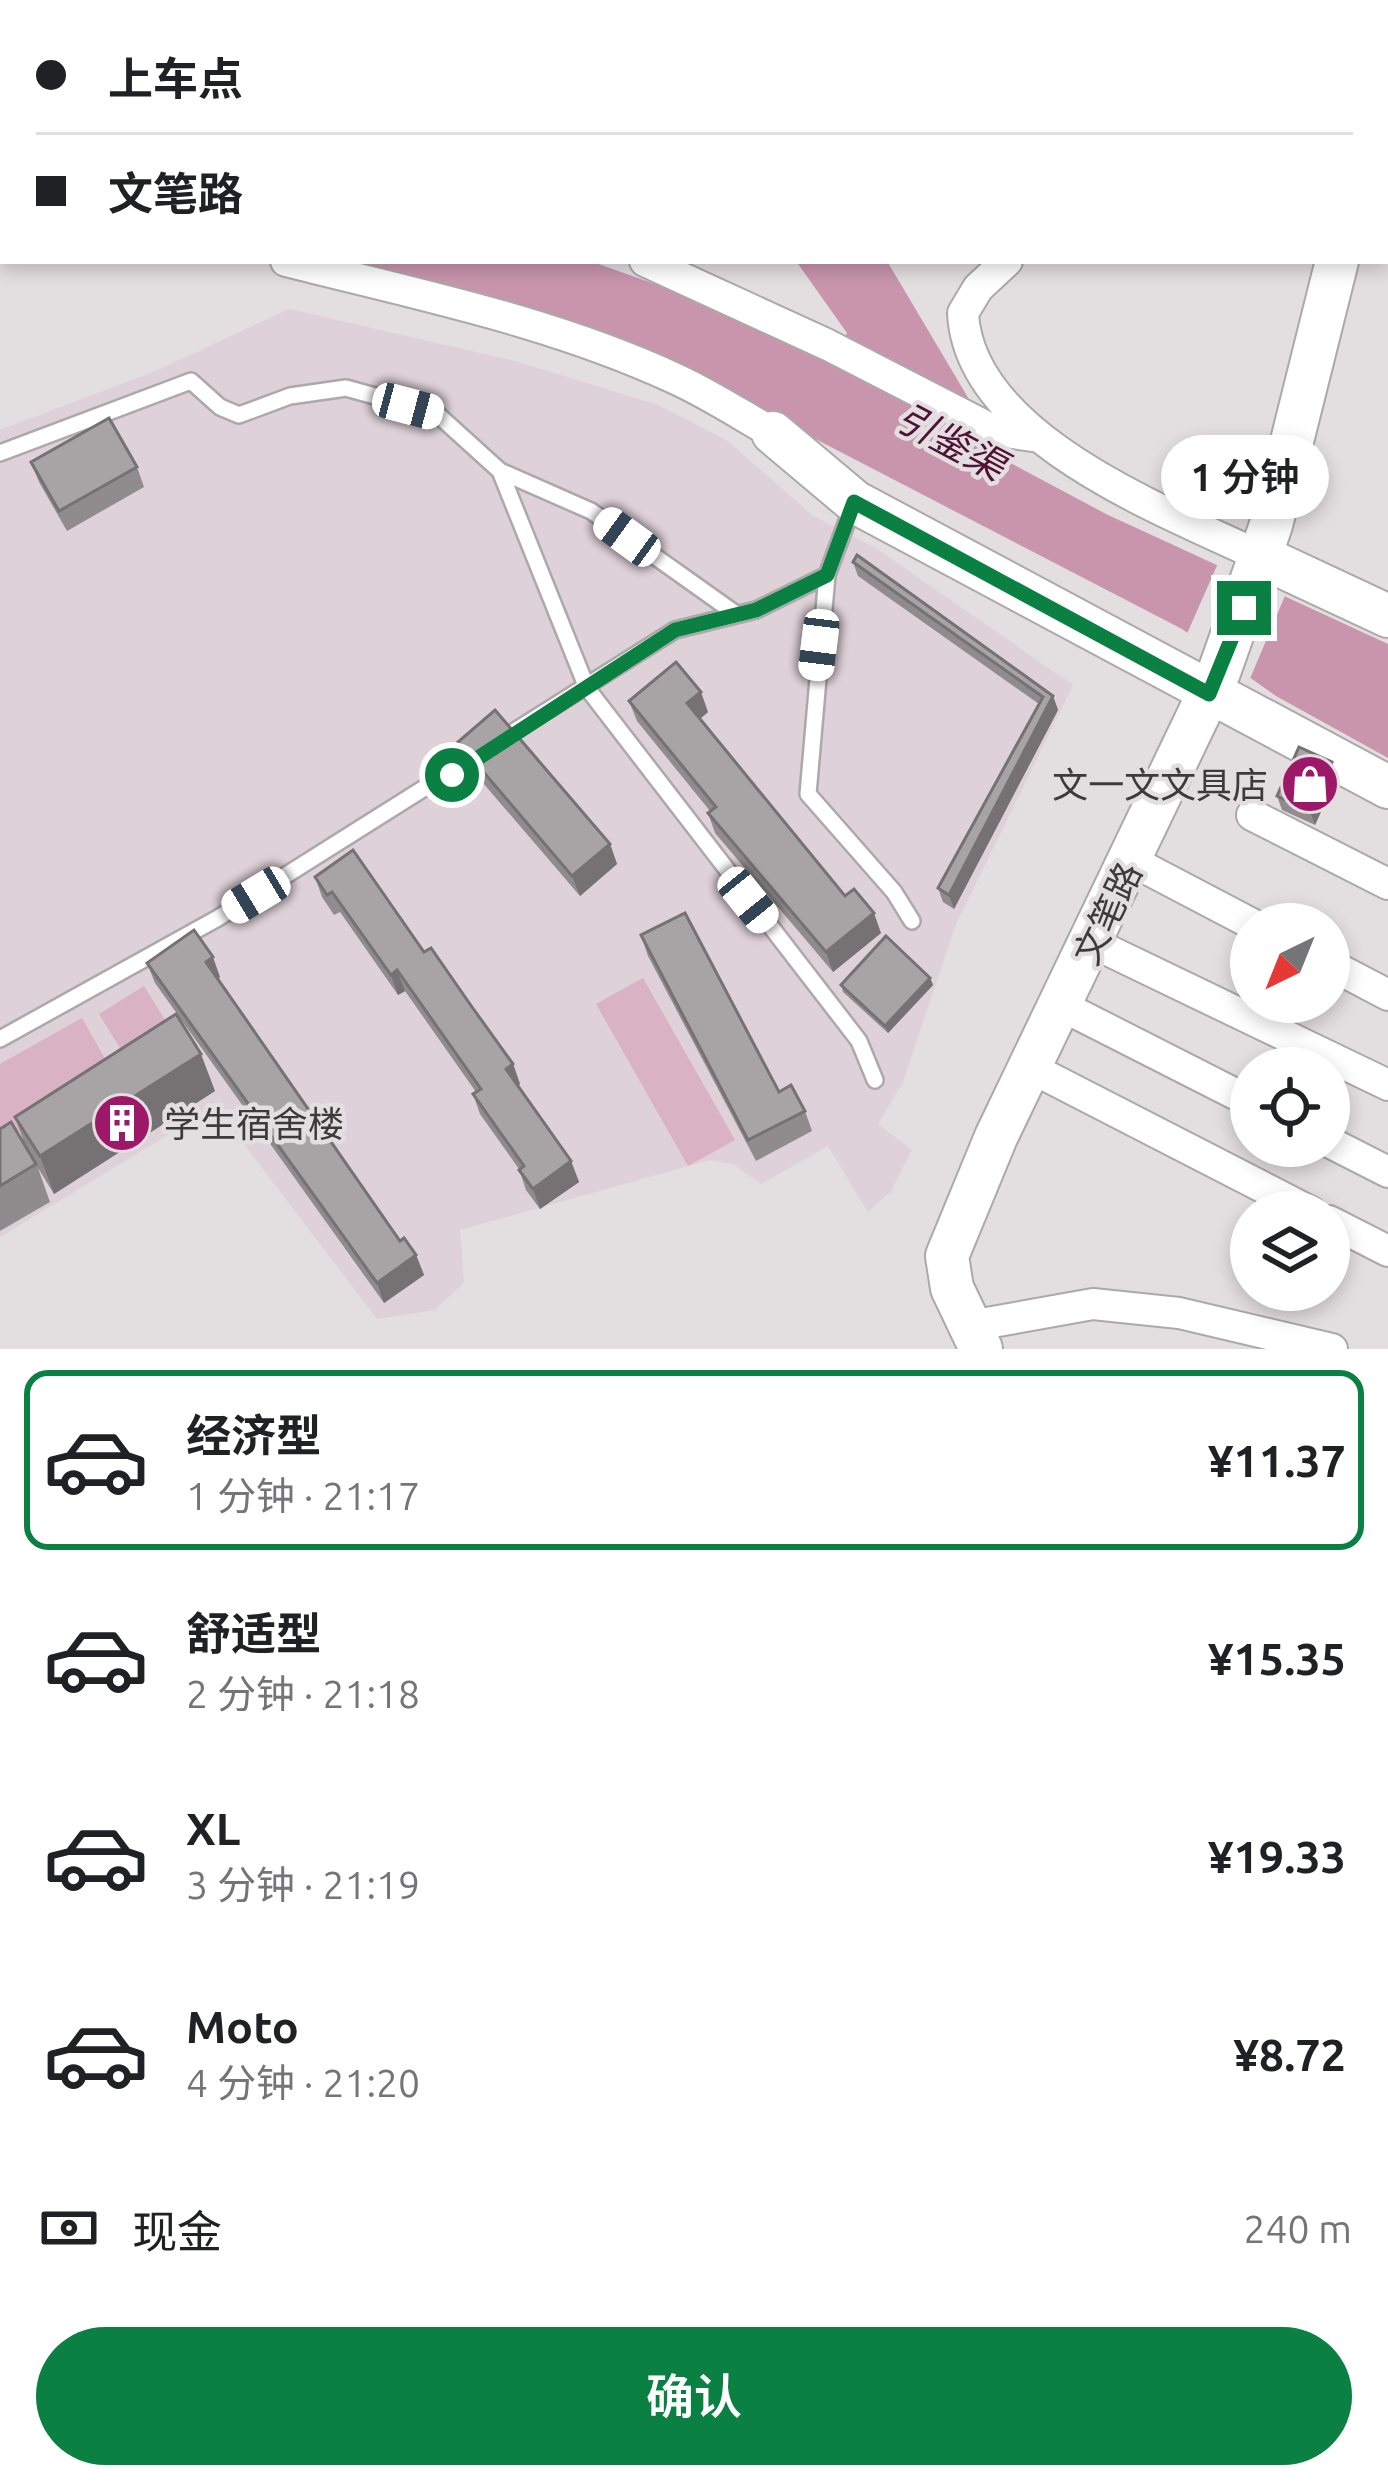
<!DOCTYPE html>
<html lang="zh">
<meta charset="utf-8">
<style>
:root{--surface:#fff;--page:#f2f2f2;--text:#202124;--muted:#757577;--line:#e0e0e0;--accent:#0b8043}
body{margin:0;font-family:Ubuntu,"Noto Sans SC",sans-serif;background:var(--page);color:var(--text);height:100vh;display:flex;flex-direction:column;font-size:45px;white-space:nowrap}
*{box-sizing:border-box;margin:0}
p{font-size:39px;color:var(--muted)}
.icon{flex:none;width:66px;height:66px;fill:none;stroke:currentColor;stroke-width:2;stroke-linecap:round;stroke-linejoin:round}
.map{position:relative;height:1349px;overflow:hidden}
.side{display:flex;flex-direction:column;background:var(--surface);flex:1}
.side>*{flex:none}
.top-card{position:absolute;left:0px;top:0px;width:1389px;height:264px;box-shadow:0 6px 18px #0003;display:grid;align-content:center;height:264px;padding:0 36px;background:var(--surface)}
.needle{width:78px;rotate:223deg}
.buttons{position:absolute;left:1230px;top:903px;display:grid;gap:24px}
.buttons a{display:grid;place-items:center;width:120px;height:120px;border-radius:50%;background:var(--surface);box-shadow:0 6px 18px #0003;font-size:60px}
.end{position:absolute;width:54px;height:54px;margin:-27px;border:15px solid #0b8043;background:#fff;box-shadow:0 0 0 6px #fff}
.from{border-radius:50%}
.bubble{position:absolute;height:84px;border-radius:42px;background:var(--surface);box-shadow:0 6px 18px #0003;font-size:39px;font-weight:600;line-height:84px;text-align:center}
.car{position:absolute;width:36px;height:72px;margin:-36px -18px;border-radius:15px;box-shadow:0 0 9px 3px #0007;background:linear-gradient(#fff 24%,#345 0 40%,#fff 0 76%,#345 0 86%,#fff 0)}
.top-card b{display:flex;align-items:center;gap:42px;height:114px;font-size:45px}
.top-card b+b{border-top:3px solid var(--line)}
.top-card i{width:30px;height:30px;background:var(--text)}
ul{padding:21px 0 0;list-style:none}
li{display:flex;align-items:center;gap:36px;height:180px;margin:0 24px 18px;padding:0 12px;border:6px solid transparent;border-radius:24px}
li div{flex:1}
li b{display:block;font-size:45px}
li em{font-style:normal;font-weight:600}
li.selected{border-color:var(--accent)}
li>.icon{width:108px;height:108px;stroke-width:1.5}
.pay{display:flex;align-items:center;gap:30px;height:132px;padding:0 36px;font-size:45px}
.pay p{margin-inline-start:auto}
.button{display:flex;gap:24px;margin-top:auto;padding:24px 36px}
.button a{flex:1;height:138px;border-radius:72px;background:var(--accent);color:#fff;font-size:48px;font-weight:600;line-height:138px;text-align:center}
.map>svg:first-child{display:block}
.built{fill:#ded1d7}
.green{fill:#d9b2c3}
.water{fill:#c995ad}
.pier{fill:#e3dee0}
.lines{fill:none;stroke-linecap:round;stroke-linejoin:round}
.lane-casing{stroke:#ada8aa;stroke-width:20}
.street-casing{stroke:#ada8aa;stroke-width:34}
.secondary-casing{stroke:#ada8aa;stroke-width:46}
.lane{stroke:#fff;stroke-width:15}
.street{stroke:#fff;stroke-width:30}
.secondary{stroke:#fff;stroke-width:42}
.wall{fill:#908c8e}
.shaded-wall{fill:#767274}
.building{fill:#a8a3a5;stroke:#767274;stroke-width:3}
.route{stroke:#0b8043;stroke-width:15}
.labels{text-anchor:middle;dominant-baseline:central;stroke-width:9;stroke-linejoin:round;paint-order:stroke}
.poi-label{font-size:36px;fill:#3c3a3b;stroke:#e3dee0;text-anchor:end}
.street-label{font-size:36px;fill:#3c3a3b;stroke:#e3dee0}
.water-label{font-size:39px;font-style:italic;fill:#4f1235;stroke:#e3dee0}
</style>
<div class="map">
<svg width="1388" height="1349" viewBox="0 0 1388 1349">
<rect width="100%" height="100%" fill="#e3dee0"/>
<path class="built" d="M289,309l226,52 143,44 70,36 85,75 61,31 199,138 -117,239 -53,158 -25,42 34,26 -21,41 -23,21 -40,-66 -67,38 -26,-19 -25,-5 -250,70 4,52 -29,28 -58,9 -162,-213 -215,131v-807l158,-60z"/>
<path class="green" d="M643,978l92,162 -47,26 -92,-162z
M144,986l34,55 -45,28 -34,-55z
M82,1018l34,60 -116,65v-79z"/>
<path class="water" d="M351,261h239l93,33 150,70 14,-31 -51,-72h91l118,199 101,54 282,130v114l-112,-62 -94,-67 -465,-241 -224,-90z"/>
<path class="pier" d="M1219,561l68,30 -38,90 -63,-45z"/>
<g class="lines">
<defs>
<path id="lane" d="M774,0l1,3
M0,453l191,-72 29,26 19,8 51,-19 56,-8 90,25 64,58 91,40 145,103
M500,471l87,217 272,353 16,39
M827,575l-19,219 86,98 18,29
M0,1039l218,-121 457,-288 81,-20 71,-35 26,-70"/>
<path id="street" d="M496,0v3
M0,75l3,1
M0,190h3
M286,261c130,33 268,61 390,118 33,15 65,36 97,54
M645,261l183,84 165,85 46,7
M1007,261l-29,27 -15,25c6,125 204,199 299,244
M1252,815l136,69
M1132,861l120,63
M1093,943l295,142
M1329,964l59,31
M1062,1006l189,96
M1031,1068l280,144
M1329,1142l59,30
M1329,1221l59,30
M970,1326l123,-22 86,9 153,36"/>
<path id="secondary" d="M1366,3v-3
M773,433l82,69 533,285
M1262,557l126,59
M981,1349l-29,-61 -5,-32 49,-119 223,-465 52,-147 66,-264"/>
</defs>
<use href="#lane" class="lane-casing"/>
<use href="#street" class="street-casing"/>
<use href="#secondary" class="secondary-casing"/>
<use href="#lane" class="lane"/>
<use href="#street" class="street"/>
<use href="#secondary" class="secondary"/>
</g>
<path class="wall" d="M31,462l106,5 7,20 -77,44 -28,-49z
M853,562l200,134 5,14 -104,199 -11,-7 -5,-14 101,-184 -181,-128z
M629,701l79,11 -8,7 145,177 36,37 -48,39 -118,-139 -7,-20 2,-2 -73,-90z
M458,742l152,102 7,20 -37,32 -115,-134z
M1337,776l-22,49 -33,-15 -5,-14z
M315,877l109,75 89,112 7,20 -2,2 53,75 8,21 -39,27 -14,-19 -7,-21 -39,-55 -7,-20 3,-2 -71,-101 -7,4 -58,-83 -6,3 -12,-18z
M641,935l138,157 26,19 7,20 -56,30 -108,-205z
M147,963l73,14 -2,2 182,262 16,14 8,20 -40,28 -229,-320z
M930,978l3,7 -45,48 -45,-41 -2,-7z
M215,1091l-161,103 -16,-26 12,34 -50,29v-102l26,19 -11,-31z"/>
<path class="shaded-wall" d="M701,692l7,20 -13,11 -8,-20z
M1053,696l5,14 -104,199 -5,-14z
M1332,762l5,14 -22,49 -5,-14z
M610,844l7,20 -37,32 -8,-20z
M874,913l7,20 -48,39 -7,-20z
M213,957l7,20 -7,5 -7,-20z
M397,970l8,21 -7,4 -7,-20z
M930,978l3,7 -45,48 -3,-7z
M201,1054l14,37 -161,103 -14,-38z
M513,1064l7,20 -7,5 -7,-20z
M571,1161l8,21 -39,27 -7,-20z
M416,1255l8,20 -40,28 -7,-20z"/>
<path class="building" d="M109,418l28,49 -78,44 -28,-49z
M857,555l196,141 -104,199 -11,-7 105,-191 -190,-135z
M676,662l25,30 -14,11 158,193 9,-7 20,24 -48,39 -118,-139 8,-6 -87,-106z
M495,710l115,134 -38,32 -114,-134z
M1299,747l33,15 -22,49 -33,-15z
M353,850l71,102 7,-4 41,59 41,57 -7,5 65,92 -38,28 -14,-19 5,-4 -51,-72 8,-5 -84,-119 -6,5 -59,-83 -5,3 -12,-18z
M685,913l94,179 12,-7 14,26 -57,29 -107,-205z
M194,930l19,27 -7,5 194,279 4,-3 12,17 -39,28 -230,-320z
M886,936l44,42 -45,48 -44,-41z
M176,1014l25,40 -161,102 -25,-39z
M11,1122l25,42 -36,22v-57z"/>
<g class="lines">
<path class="route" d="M452,775l223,-145 81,-20 71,-35 27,-73 355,192 35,-86"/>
</g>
<defs>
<symbol id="shop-disc" viewBox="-11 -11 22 22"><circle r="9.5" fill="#9d1869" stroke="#e3dee0"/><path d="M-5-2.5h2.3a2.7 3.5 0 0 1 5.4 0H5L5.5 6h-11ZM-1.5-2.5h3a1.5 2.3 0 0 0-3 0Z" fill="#fff"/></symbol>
<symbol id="building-disc" viewBox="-11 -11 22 22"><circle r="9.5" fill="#9d1869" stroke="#e3dee0"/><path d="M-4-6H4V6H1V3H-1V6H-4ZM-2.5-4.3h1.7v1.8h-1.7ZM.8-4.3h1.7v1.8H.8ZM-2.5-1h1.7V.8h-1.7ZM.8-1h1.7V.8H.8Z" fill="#fff"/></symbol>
</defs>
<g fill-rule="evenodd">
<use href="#shop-disc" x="1277" y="751" width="66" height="66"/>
<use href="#building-disc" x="89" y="1090" width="66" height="66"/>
</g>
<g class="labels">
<g class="poi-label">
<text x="1268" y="784">文一文文具店</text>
<text x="164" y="1123" text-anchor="start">学生宿舍楼</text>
</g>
<g class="street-label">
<text transform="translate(1107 913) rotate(-64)">文笔路</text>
</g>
<g class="water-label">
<text transform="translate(951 441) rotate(28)">引鉴渠</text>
</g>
</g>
</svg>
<div class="buttons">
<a><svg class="needle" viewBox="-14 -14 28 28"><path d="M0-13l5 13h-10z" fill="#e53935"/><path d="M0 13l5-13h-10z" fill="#757577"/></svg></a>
<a><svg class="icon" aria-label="locate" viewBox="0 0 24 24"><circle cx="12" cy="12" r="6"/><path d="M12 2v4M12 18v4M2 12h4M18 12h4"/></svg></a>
<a><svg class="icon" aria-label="layers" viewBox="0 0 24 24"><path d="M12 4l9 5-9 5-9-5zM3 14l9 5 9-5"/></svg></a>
</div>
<i class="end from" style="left:452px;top:775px"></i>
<i class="end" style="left:1244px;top:608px"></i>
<div class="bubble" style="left:1161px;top:435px;width:168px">1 分钟</div>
<i class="car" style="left:408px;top:406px;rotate:105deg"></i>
<i class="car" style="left:627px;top:537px;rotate:306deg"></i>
<i class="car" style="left:819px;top:645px;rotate:187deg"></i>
<i class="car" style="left:256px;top:895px;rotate:239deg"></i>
<i class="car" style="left:748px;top:900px;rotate:141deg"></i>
<div class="top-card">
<b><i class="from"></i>上车点</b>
<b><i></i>文笔路</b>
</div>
</div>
<section class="side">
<ul>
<li class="selected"><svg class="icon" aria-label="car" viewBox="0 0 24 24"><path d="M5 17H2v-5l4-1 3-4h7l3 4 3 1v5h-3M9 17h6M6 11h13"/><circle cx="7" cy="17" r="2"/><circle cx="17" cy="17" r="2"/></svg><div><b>经济型</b><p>1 分钟 · 21:17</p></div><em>¥11.37</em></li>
<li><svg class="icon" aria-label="car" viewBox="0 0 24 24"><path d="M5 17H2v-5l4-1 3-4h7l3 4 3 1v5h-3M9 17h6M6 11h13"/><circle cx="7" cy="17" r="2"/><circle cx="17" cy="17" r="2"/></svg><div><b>舒适型</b><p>2 分钟 · 21:18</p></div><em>¥15.35</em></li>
<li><svg class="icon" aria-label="car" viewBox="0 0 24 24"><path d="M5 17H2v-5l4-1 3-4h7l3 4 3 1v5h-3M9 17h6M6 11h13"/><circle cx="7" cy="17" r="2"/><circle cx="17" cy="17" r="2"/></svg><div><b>XL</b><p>3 分钟 · 21:19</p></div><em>¥19.33</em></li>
<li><svg class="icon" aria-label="car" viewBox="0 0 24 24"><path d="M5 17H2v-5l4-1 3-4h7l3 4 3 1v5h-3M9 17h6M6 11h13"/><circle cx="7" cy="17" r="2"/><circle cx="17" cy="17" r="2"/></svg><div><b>Moto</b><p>4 分钟 · 21:20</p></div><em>¥8.72</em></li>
</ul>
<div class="pay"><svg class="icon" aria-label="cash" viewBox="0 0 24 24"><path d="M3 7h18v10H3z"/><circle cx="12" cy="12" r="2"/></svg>现金<p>240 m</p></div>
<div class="button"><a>确认</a></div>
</section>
